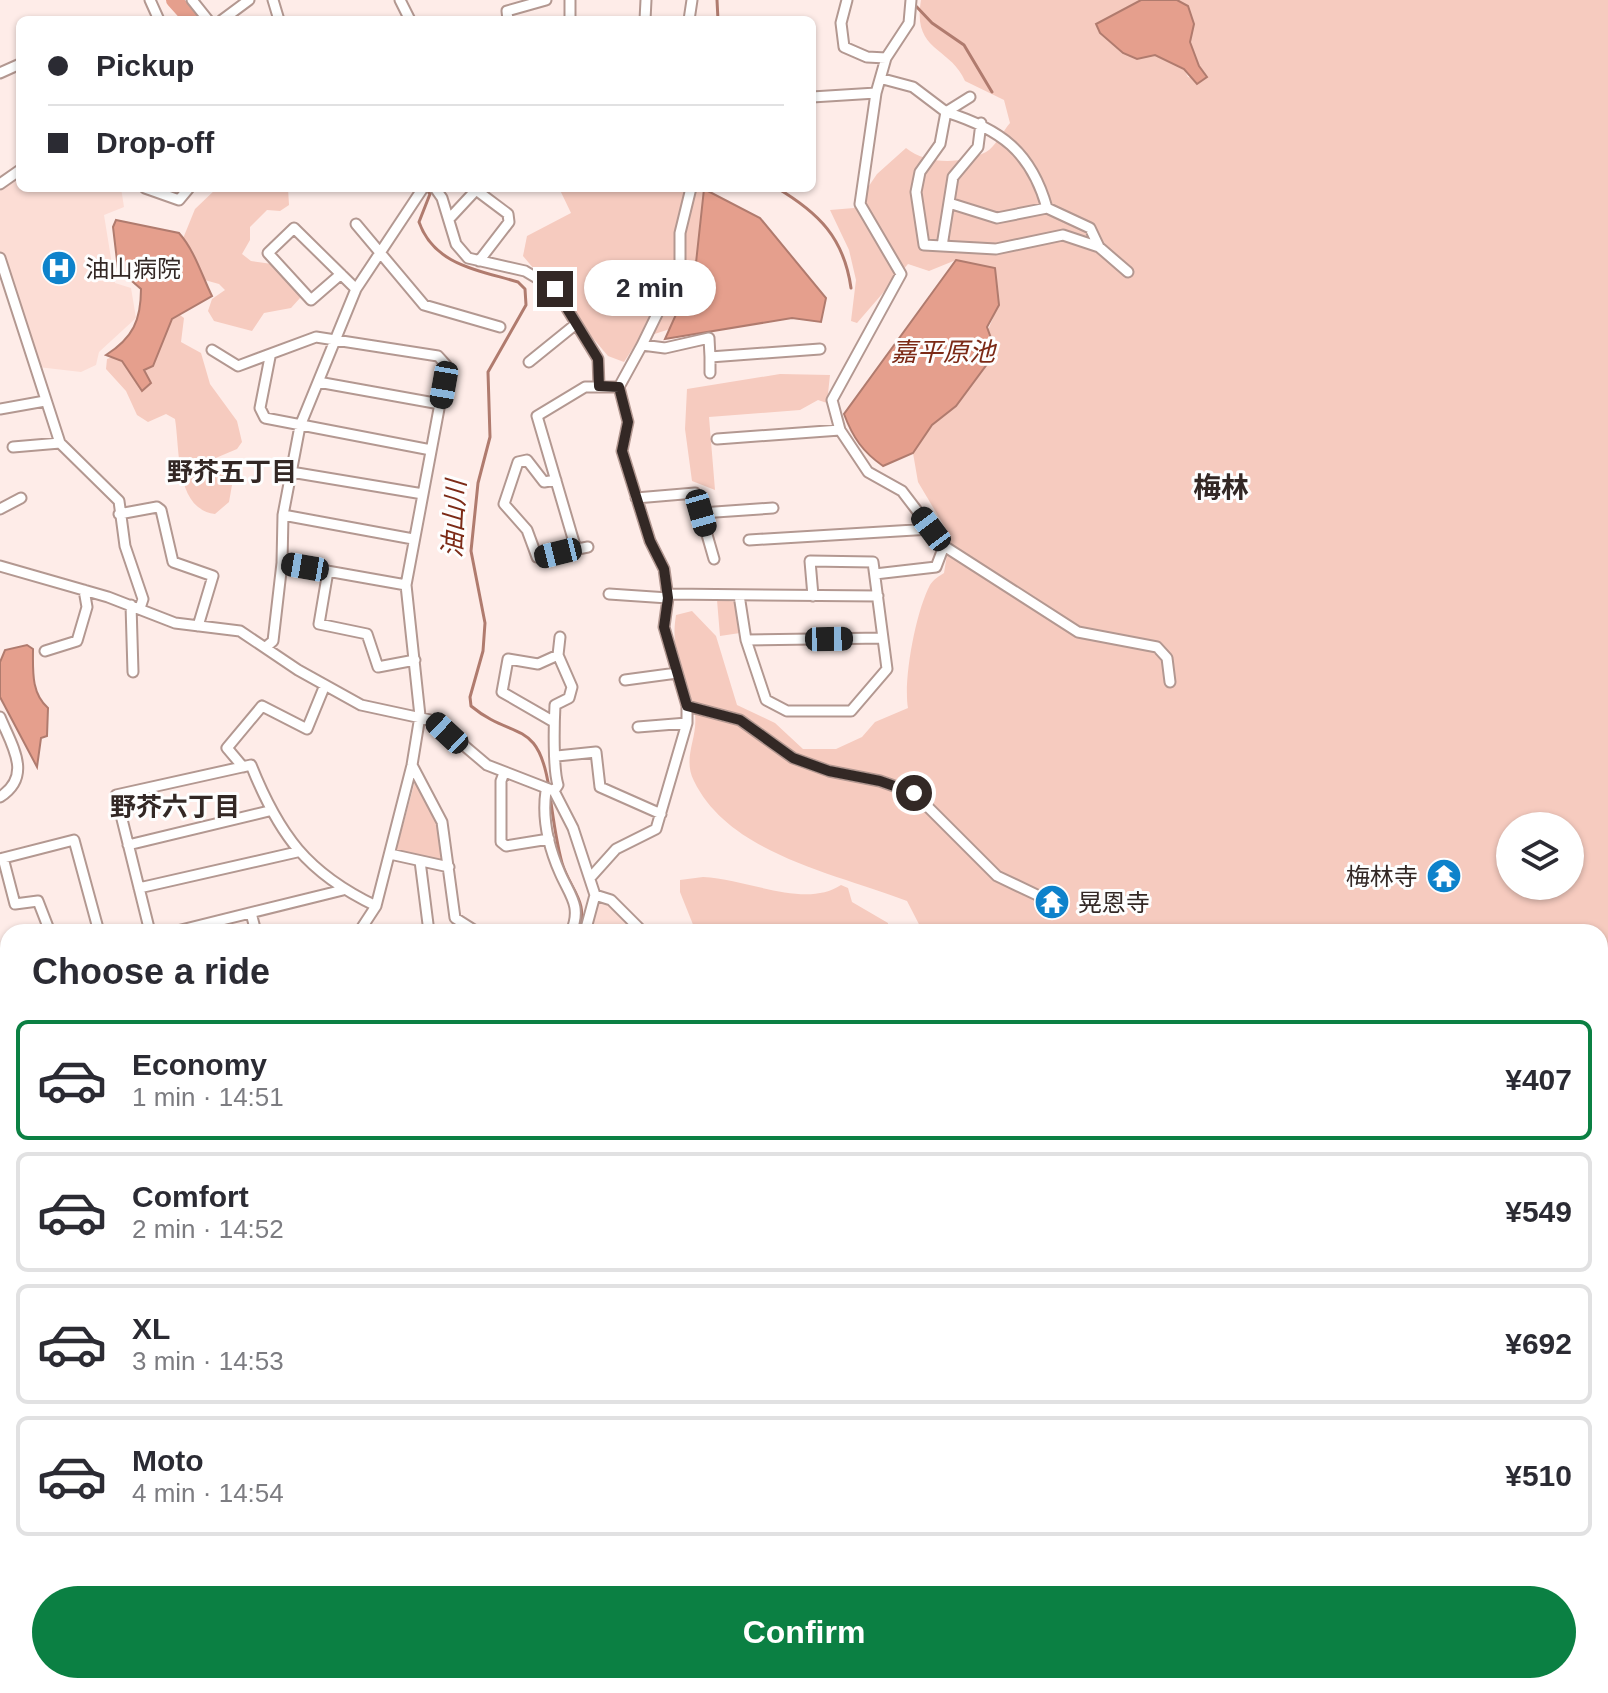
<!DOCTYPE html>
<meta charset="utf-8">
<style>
:root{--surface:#fff;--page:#f2f2f3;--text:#2b2b33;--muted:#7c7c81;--line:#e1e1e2;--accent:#0b8043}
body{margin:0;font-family:Arial,"Noto Sans JP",sans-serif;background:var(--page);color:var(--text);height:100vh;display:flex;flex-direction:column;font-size:30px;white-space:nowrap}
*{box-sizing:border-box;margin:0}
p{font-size:26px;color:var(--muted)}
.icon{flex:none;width:44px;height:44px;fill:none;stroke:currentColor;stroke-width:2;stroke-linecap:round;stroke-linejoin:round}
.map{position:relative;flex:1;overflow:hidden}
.sheet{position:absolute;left:0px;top:924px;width:1608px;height:770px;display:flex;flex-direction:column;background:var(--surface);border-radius:24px 24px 0 0;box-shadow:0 2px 6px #0004}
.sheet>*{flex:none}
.guide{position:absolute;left:16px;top:16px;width:800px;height:176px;border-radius:12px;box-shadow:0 2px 6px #0004;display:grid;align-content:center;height:176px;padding:0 32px;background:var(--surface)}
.tools{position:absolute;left:1496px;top:812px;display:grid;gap:16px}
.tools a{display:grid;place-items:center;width:88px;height:88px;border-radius:50%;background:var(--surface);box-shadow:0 2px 6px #0004;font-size:40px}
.end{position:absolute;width:36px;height:36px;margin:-18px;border:10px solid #332825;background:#fff;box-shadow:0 0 0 4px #fff}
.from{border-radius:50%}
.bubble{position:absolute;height:56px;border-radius:28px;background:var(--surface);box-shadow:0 2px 6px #0004;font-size:26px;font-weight:800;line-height:56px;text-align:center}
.car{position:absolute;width:24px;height:48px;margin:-24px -12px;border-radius:10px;box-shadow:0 0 6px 2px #0007;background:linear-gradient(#222 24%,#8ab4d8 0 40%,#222 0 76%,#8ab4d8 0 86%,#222 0)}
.guide b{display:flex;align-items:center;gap:28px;height:76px;font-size:30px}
.guide b+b{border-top:2px solid var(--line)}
.guide i{width:20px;height:20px;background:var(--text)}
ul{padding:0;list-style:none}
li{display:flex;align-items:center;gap:24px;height:120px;margin:0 16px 12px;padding:0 16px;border:4px solid var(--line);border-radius:12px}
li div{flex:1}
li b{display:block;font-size:30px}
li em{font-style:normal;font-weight:800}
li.on{border-color:var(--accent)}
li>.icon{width:72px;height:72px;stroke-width:1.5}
h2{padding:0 32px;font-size:36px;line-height:96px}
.button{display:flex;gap:16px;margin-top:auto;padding:16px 32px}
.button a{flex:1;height:92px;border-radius:48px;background:var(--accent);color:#fff;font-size:32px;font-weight:800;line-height:92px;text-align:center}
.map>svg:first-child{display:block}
.built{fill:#fcddd5}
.green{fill:#f6cbbf;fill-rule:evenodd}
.water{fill:#e59f8d;stroke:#b07b6e;stroke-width:2}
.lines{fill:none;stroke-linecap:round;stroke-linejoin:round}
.stream{stroke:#b07b6e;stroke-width:3}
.river{stroke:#e59f8d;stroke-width:16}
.minor-casing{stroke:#b39891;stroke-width:13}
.minor{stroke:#fff;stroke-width:9}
.route{stroke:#332825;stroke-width:10}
.labels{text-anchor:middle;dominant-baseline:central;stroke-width:6;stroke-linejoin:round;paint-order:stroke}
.poi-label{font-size:24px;fill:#332825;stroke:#fefefe;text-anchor:start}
.water-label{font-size:26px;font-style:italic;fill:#7c2a16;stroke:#fefefe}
.neighbourhood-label{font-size:26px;font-weight:bold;fill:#332825;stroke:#fefefe}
.quarter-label{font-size:28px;font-weight:bold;fill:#332825;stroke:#fefefe}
</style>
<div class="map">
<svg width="1608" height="1693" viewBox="0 0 1608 1693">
<rect width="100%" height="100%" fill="#feece8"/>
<path class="built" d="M20,176v12h101l3,19 -20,8 11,68 16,5 5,30 -37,34 -3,13 -15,7 -43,-5 -38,-116v-60z
M603,900l7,3 29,29h-50l8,-29z"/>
<path class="green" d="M921,0h220l-45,24 4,9 23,20 14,6 18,-4 29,14 4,8 14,3 5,-3c-15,-18 -21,-42 -17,-66l-13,-11h431v1693h-704l17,-7h679v-754h-677l-16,-31c-69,-27 -177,-46 -213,-120 -12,-23 4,-43 1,-66 -7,-39 -26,-58 -19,-100l16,-4 24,25 21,69 38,18 28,26h33l26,-12 13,-15 33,-14c-5,-28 8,-97 22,-123 3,-5 9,-9 14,-12l6,-37 -32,-54 -5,-29 19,-28 24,-20 43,-101 -43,-44 -27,11 -21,-7 -51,59 -6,-2 5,-41 -7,-30 -19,-40 24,-2 23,-34 29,-26c20,17 57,16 80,4 9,-5 17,-21 24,-29l-6,-23 -39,-19c-15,-35 -53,-29 -44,-81zM1510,826h60v60h-60z
M217,188h71l1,17 -9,6 -13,-1 -17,17v13l-8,14 9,7 21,3 27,28 1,6 -9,10 -27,5 -12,18 -38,-10 -6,-10 4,-12 13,-9 -6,-6 -18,-5 -19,-38 13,-32z
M559,188h146l-10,84 -25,57 -31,10 -15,23 -16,-6 -85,-100 4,-20 44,-23z
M176,312l8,6 -3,24 20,11 9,31 27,37 5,21 -5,7 -26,11 -2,7 13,5 10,13 -3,17 -14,12c-40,-5 -35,-65 -40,-95l-9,-5 -18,8 -11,-7 -11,-24 -20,-22 1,-10 11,-4 23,12z
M780,374l50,1 -3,28 -9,-3 -18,10 -91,7 6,73 -23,-9 -7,-52 2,-40z
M717,600l23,2v31l-20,3z
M415,781l25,43 1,39 -45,-12z
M703,877c45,2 102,32 138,8l7,3 4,14 36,21v9h-192l-16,-40v-12z
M8,1315v371h568l2,7h-578v-375z"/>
<path class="water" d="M1141,0h36l11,6 6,18 -4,18 9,24 8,11 -10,7 -13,-15 -29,-14 -18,4 -14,-6 -23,-20 -4,-9z
M704,189l56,29 66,80 -5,24 -29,-4 -127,21 30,-67z
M116,220l63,13c16,18 23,43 33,63l-40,23 -19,47 -9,4 7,13 -9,8 -20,-30 -16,-6c27,-17 35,-35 35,-66l-23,-20 -5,-42z
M956,260l39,8 4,37 -12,22 9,25 -40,54 -24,19 -19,28 -30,13c-20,-14 -30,-28 -39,-52z
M27,645l6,4c0,22 -2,44 15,59l-1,28 -6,2 -4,29 -37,-70v-35l5,-12z"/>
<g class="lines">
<path class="stream" d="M717,0l1,20
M914,4l18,19 32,22 28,47
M777,188c42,25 67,50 74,100
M426,189l4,5 -11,28c15,43 59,48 99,60l7,7 1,16 -38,67 2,65 -12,46 -7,68 14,72 -2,28 -13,46 1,9c42,35 67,11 78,82
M550,795c3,23 6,46 12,68 8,27 28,39 16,69
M724,1693l2,-7"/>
<path class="river" d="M174,0l18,20"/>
<defs>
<path id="minor" d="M150,0l9,20
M192,0l16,20
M273,0l6,20
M400,0l10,20
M570,0v20
M847,0l-6,23 3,24 23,10 19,1
M222,20l27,-20
M508,20l-1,-9 39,-11
M645,20l1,-20
M689,20l3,-20
M0,73l20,-9
M883,79l30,8 33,25 -6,32 -20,28 -4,20 8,53 72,4 67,-14 36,12 29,25
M812,97l64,-4
M970,97l-24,15c54,17 85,39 101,96l43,20 9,19
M0,184l20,-14
M145,188l34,12 10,-12
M435,188l7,10 14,46 12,14 57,13 30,18 43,70 1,27
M949,203l48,15 50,-10
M449,219l27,-29 32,24 1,8 -30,39
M356,224l68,81 76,22
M942,246l11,-69 25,-30 3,-24
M0,258l60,185 59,58 6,45 18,53 -3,9
M341,274l-30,26 -43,-47 26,-25 62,61
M642,345l38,-78v-34l11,-45
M212,350l26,16 78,-29 122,19 9,10 -41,219 14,131 -8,49 -36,141 -17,26
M270,357l-10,51 5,10 166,32
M529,362l47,-38
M710,373v-16
M318,382l122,22
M619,387l23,-42 23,3 44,-10 1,19 110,-8
M0,409l45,-8
M717,439l123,-9
M13,447l47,-4
M291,472l132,22
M556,480l-12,2 -17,-22 -9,2 -14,42 23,26 10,27 51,-10
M636,498l59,-5 19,66
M0,509l21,-11
M701,513l72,-5
M119,514l38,-7 4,3 12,52 40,14 -15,50
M283,515l130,24
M749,540l182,-11
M944,546l134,86 79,15 10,11 3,24
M576,549l-39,-133 48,-29h34l9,35 -6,29 28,90 14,28 4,29 -4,29 23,79v17l-31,106 -40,20 -26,29
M282,563l124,22
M0,566l108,31 67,26 65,8 58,39 63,35 74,16 52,44 67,26
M328,571l-9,53 48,10 11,33 37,-7
M875,574l61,-7 8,-21 -42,-55 -34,-19 -28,-42 -8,-30 69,-126 -41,-70 16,-111 10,-35 23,-35 2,-23
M609,594l59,4
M667,594l211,2
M739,595l7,45 20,60 21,11h64l36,-42 -14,-107 -63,-1 3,35
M131,605l2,67
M746,640l137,-2
M266,647l7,-6 9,-78 1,-48 17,-89 56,-137 67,-101
M45,651l32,-10 10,-34 -3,-17
M558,655l14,32 -3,11 -14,7c-1,19 -2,64 3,80l-4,6 19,37 22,67 -10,37
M625,680l52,-7
M687,706l53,14 53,38 36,13 51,10 34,12 83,83 40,19
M0,717c12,29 33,59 0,80
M554,722l-52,-30 6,-33 30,5 20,-9 2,-18
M638,727l49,-4
M557,756l39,-4 4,35 61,27
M412,765l30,57 13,96 22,14
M243,767l-16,-19 35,-42 45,23 18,-44
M504,773l-3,8v61l5,4 43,-7
M546,791c-4,27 3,57 14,82 10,23 22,33 11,59
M128,845l141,-34
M390,854l59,13
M3,858l12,46 23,-3 12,31
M0,859l74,-19 25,92
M420,861l9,71
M139,888l158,-36
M595,895l16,5 32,32
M251,913l5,19
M150,932l-34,-137 135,-30c28,70 56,108 125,141
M173,932l170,-42
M0,993l8,27
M0,1137l8,16
M0,1203l8,-2
M0,1275l8,-2
M1094,1686l1,7
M1315,1693l1,-7"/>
</defs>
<use href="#minor" class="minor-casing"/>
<use href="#minor" class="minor"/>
</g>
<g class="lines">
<path class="route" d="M555,289l43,70 1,27 20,1 9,35 -6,29 28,90 14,28 4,29 -4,29 23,79 53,14 53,38 36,13 51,10 34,12"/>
</g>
<defs>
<symbol id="hospital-disc" viewBox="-11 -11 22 22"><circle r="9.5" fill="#0e82cb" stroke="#fefefe"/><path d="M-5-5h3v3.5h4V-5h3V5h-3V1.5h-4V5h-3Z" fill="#fff"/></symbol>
<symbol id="temple-disc" viewBox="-11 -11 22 22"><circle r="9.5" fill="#0e82cb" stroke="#fefefe"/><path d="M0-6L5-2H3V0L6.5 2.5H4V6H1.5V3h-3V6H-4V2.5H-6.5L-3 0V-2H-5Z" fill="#fff"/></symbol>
</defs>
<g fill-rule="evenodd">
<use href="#hospital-disc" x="39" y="248" width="40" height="40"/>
<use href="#temple-disc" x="1424" y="856" width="40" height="40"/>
<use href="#temple-disc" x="1032" y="882" width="40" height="40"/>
</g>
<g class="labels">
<g class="poi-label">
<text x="85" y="268">油山病院</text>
<text x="1418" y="876" text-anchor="end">梅林寺</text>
<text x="1078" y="902">晃恩寺</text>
</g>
<g class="water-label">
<text x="943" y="352">嘉平原池</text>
<text transform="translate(454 519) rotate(-87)">油山川</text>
</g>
<g class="neighbourhood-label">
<text x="232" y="472">野芥五丁目</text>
<text x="175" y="807">野芥六丁目</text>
</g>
<g class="quarter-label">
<text x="1221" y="487">梅林</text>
</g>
</g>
</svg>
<div class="tools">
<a><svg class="icon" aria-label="layers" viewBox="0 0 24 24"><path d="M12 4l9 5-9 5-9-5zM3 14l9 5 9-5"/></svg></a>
</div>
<i class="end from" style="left:914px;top:793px"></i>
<i class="end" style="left:555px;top:289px"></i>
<div class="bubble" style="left:584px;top:260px;width:132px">2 min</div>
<i class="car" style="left:444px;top:385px;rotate:190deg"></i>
<i class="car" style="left:701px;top:513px;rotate:164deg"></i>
<i class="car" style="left:931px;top:529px;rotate:323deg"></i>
<i class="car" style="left:558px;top:553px;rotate:256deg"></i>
<i class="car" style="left:305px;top:567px;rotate:280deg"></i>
<i class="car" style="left:829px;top:639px;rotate:89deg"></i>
<i class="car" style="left:447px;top:733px;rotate:313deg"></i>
<div class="guide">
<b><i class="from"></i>Pickup</b>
<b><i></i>Drop-off</b>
</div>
<section class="sheet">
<h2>Choose a ride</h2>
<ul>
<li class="on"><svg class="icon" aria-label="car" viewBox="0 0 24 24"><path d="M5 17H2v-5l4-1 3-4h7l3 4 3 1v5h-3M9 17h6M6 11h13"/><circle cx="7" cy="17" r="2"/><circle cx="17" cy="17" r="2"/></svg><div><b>Economy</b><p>1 min · 14:51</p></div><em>¥407</em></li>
<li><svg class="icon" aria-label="car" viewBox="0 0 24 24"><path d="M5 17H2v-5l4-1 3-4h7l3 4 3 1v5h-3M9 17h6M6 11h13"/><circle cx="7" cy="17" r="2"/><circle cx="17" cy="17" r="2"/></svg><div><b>Comfort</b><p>2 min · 14:52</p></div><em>¥549</em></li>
<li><svg class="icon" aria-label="car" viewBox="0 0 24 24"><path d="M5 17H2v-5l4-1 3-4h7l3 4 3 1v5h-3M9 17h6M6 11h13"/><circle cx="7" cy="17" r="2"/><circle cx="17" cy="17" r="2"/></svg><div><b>XL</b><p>3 min · 14:53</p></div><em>¥692</em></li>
<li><svg class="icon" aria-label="car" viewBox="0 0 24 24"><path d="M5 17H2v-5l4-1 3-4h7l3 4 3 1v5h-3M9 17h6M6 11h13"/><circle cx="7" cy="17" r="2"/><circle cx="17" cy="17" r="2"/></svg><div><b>Moto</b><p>4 min · 14:54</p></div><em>¥510</em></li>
</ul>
<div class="button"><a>Confirm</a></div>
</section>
</div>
